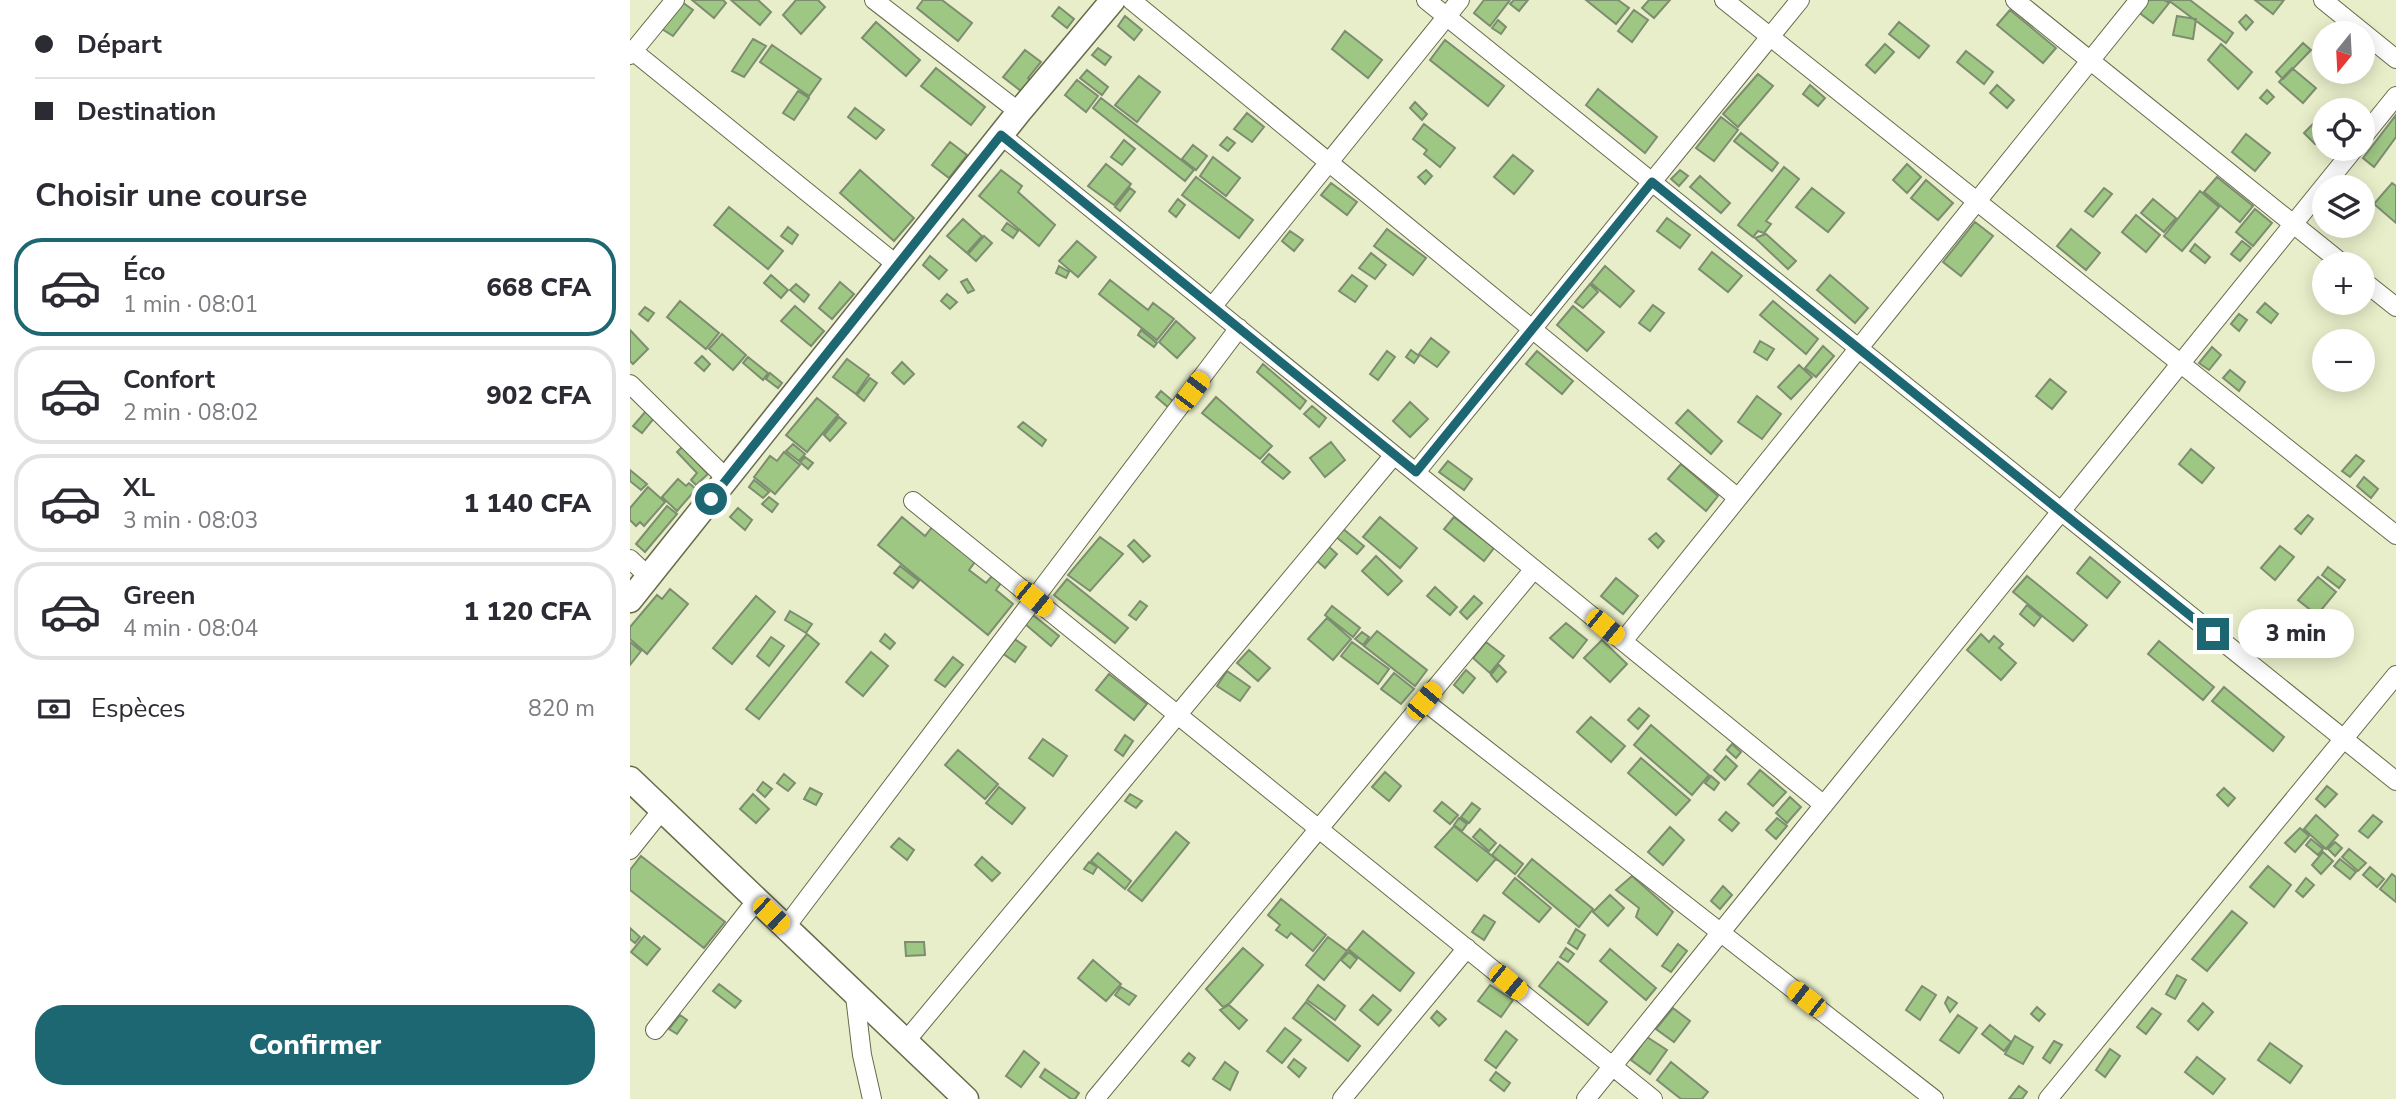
<!DOCTYPE html>
<html lang="fr">
<meta charset="utf-8">
<style>
:root{--surface:#fff;--page:#f2f2f3;--text:#2b2b33;--muted:#7c7c81;--line:#e1e1e2;--accent:#1d6773}
body{margin:0;font-family:"Nunito Sans",sans-serif;background:var(--page);color:var(--text);height:100vh;display:flex;flex-direction:column;font-size:26px;white-space:nowrap}
*{box-sizing:border-box;margin:0}
p{font-size:23px;color:var(--muted)}
.icon{flex:none;width:38px;height:38px;fill:none;stroke:currentColor;stroke-width:2;stroke-linecap:round;stroke-linejoin:round}
.map{position:relative;flex:1;overflow:hidden}
.details{display:flex;flex-direction:column;background:var(--surface);width:630px}
.details>*{flex:none}
.guide{display:grid;align-content:center;height:154px;padding:0 35px;background:var(--surface)}
.needle{width:46px;rotate:198deg}
.tools{position:absolute;left:1682px;top:21px;display:grid;gap:14px}
.tools a{display:grid;place-items:center;width:63px;height:63px;border-radius:50%;background:var(--surface);box-shadow:0 4px 18px #0003;font-size:35px}
.end{position:absolute;width:32px;height:32px;margin:-16px;border:9px solid #1d6773;background:#fff;box-shadow:0 0 0 4px #fff}
.from{border-radius:50%}
.bubble{position:absolute;height:49px;border-radius:24px;background:var(--surface);box-shadow:0 4px 18px #0003;font-size:23px;font-weight:800;line-height:49px;text-align:center}
.car{position:absolute;width:21px;height:42px;margin:-21px -10px;border-radius:9px;box-shadow:0 0 5px 2px #0007;background:linear-gradient(#f5c518 24%,#345 0 40%,#f5c518 0 76%,#345 0 86%,#f5c518 0)}
.guide b{display:flex;align-items:center;gap:24px;height:66px;font-size:26px}
.guide b+b{border-top:2px solid var(--line)}
.guide i{width:18px;height:18px;background:var(--text)}
ul{padding:0;list-style:none}
li{display:flex;align-items:center;gap:21px;height:98px;margin:0 14px 10px;padding:0 21px;border:4px solid var(--line);border-radius:28px}
li div{flex:1}
li b{display:block;font-size:26px}
li em{font-style:normal;font-weight:800}
li.active{border-color:var(--accent)}
li>.icon{width:63px;height:63px;stroke-width:1.5}
h2{padding:0 35px;font-size:32px;line-height:84px}
.pay{display:flex;align-items:center;gap:18px;height:77px;padding:0 35px;font-size:26px}
.pay p{margin-inline-start:auto}
.primary-button{display:flex;gap:14px;margin-top:auto;padding:14px 35px}
.primary-button a{flex:1;height:80px;border-radius:28px;background:var(--accent);color:#fff;font-size:28px;font-weight:800;line-height:80px;text-align:center}
main{display:flex;flex:1;min-height:0}
.map>svg:first-child{display:block}
.building{fill:#9fc784;stroke:#7c8d70;stroke-width:2}
.lines{fill:none;stroke-linecap:round;stroke-linejoin:round}
.street-casing{stroke:#676b4b;stroke-width:20}
.secondary-casing{stroke:#676b4b;stroke-width:27}
.street{stroke:#fff;stroke-width:18}
.secondary{stroke:#fff;stroke-width:24}
.route{stroke:#1d6773;stroke-width:9}
</style>
<main>
<section class="details">
<div class="guide">
<b><i class="from"></i>Départ</b>
<b><i></i>Destination</b>
</div>
<h2>Choisir une course</h2>
<ul>
<li class="active"><svg class="icon" aria-label="car" viewBox="0 0 24 24"><path d="M5 17H2v-5l4-1 3-4h7l3 4 3 1v5h-3M9 17h6M6 11h13"/><circle cx="7" cy="17" r="2"/><circle cx="17" cy="17" r="2"/></svg><div><b>Éco</b><p>1 min · 08:01</p></div><em>668 CFA</em></li>
<li><svg class="icon" aria-label="car" viewBox="0 0 24 24"><path d="M5 17H2v-5l4-1 3-4h7l3 4 3 1v5h-3M9 17h6M6 11h13"/><circle cx="7" cy="17" r="2"/><circle cx="17" cy="17" r="2"/></svg><div><b>Confort</b><p>2 min · 08:02</p></div><em>902 CFA</em></li>
<li><svg class="icon" aria-label="car" viewBox="0 0 24 24"><path d="M5 17H2v-5l4-1 3-4h7l3 4 3 1v5h-3M9 17h6M6 11h13"/><circle cx="7" cy="17" r="2"/><circle cx="17" cy="17" r="2"/></svg><div><b>XL</b><p>3 min · 08:03</p></div><em>1 140 CFA</em></li>
<li><svg class="icon" aria-label="car" viewBox="0 0 24 24"><path d="M5 17H2v-5l4-1 3-4h7l3 4 3 1v5h-3M9 17h6M6 11h13"/><circle cx="7" cy="17" r="2"/><circle cx="17" cy="17" r="2"/></svg><div><b>Green</b><p>4 min · 08:04</p></div><em>1 120 CFA</em></li>
</ul>
<div class="pay"><svg class="icon" aria-label="cash" viewBox="0 0 24 24"><path d="M3 7h18v10H3z"/><circle cx="12" cy="12" r="2"/></svg>Espèces<p>820 m</p></div>
<div class="primary-button"><a>Confirmer</a></div>
</section>
<div class="map">
<svg width="1766" height="1099" viewBox="0 0 1766 1099">
<rect width="100%" height="100%" fill="#e9eeca"/>
<path class="building" d="M62,0h31l3,3 -12,15z
M101,0h27l13,12 -11,13z
M166,0h22l7,7 -24,27 -18,-19z
M293,0h19l30,23 -14,18 -41,-33z
M854,0h26l-20,26 -16,-13z
M884,0h14l-9,11 -9,-7z
M956,0h32l11,8 -13,16z
M1019,0h21l-16,18 -12,-10z
M1510,0h24l5,3 -16,20 -20,-15z
M1538,0h22l43,33 -7,10z
M1625,0h29l-11,14z
M52,2l11,8 -20,26 -11,-7z
M429,7l15,12 -7,9 -15,-12z
M1004,10l14,10 -16,22 -14,-11z
M1380,10l46,38 -13,15 -46,-38z
M1616,15l7,7 -7,8 -7,-8z
M495,16l17,14 -8,10 -16,-14z
M1547,16l19,3 -3,20 -20,-4z
M868,20l8,7 -5,7 -9,-6z
M246,22l44,38 -14,16 -44,-38z
M1269,22l30,24 -10,12 -30,-24z
M715,31l37,29 -14,18 -36,-29z
M123,39l13,7 -22,31 -12,-6z
M815,40l59,46 -16,20 -58,-46z
M1673,43l8,7 -28,29 -7,-7z
M1255,44l9,8 -19,21 -9,-8z
M1591,44l31,28 -14,17 -30,-29z
M142,45l49,34 -12,17 -49,-34z
M468,48l13,9 -6,8 -13,-10z
M395,50l16,12 -13,16 7,6 -9,11 -23,-18z
M1336,51l27,21 -9,12 -27,-22z
M306,68l49,39 -14,18 -50,-39z
M1662,68l24,20 -13,15 -24,-21z
M457,70l21,17 -6,8 -22,-17z
M1128,74l15,12 -35,41 -15,-13z
M509,76l21,16 -23,30 -22,-17z
M447,80l21,16 -12,16 -21,-17z
M1180,85l15,13 -7,8 -15,-12z
M1367,85l17,15 -7,8 -17,-15z
M968,89l59,48 -12,16 -59,-48z
M1637,90l7,7 -7,7 -7,-6z
M168,91l11,7 -15,22 -11,-7z
M471,98l93,72 -9,11 -92,-73z
M785,102l12,12 -5,6 -12,-12z
M225,108l29,22 -8,9 -28,-22z
M617,113l17,14 -12,15 -18,-13z
M1766,115v22l-22,30 -11,-9z
M1091,117l17,13 -24,31 -18,-13z
M1684,123l10,9 -9,12 -11,-11z
M794,124l31,24 -15,19 -16,-13 3,-4 -14,-11z
M1111,133l37,30 -6,8 -38,-30z
M1616,134l24,19 -15,18 -23,-19z
M597,137l8,6 -7,8 -8,-6z
M494,140l11,9 -13,16 -11,-8z
M320,142l17,13 -18,23 -17,-13z
M563,145l14,11 -11,14 -14,-11z
M883,155l20,16 -19,23 -20,-17z
M583,157l27,21 -14,18 -26,-20z
M476,164l25,20 -17,21 -26,-19z
M1277,164l14,13 -14,16 -14,-13z
M1154,167l15,12 -33,42 5,3 -7,9 -6,-2 -5,6 -15,-12z
M230,170l54,48 -20,23 -54,-48z
M371,170l21,16 -4,6 37,33 -16,21 -60,-50z
M796,170l6,6 -7,8 -7,-7z
M1050,170l8,6 -9,10 -8,-7z
M1070,176l30,27 -9,10 -31,-26z
M566,177l57,43 -14,18 -57,-43z
M1587,177l36,29 -13,16 -36,-30z
M1296,180l27,23 -15,17 -27,-22z
M701,183l26,19 -10,13 -26,-20z
M1762,183l4,3v37l-22,-19z
M500,188l5,4 -15,19 -5,-4z
M1182,188l32,25 -16,19 -32,-25z
M1474,188l8,6 -19,23 -8,-6z
M1570,191l19,16 -37,44 -18,-15z
M548,199l7,6 -9,12 -7,-6z
M1523,199l23,19 -12,14 -23,-19z
M99,207l54,44 -15,18 -54,-44z
M1625,209l17,14 -19,23 -17,-14z
M1506,215l24,20 -14,17 -24,-20z
M1037,218l23,17 -10,13 -23,-17z
M333,219l19,17 -15,17 -20,-17z
M1345,222l18,14 -32,40 -18,-14z
M377,223l11,8 -5,7 -11,-8z
M158,227l10,8 -6,9 -11,-8z
M757,229l39,29 -13,17 -39,-29z
M1441,229l29,24 -14,17 -29,-24z
M660,231l13,9 -9,11 -12,-10z
M1136,234l30,27 -8,8 -33,-31z
M354,236l8,7 -16,18 -8,-7z
M447,241l19,16 -18,20 -19,-16z
M1612,241l9,7 -11,13 -9,-7z
M1565,244l15,13 -5,6 -15,-12z
M1082,252l30,24 -14,16 -29,-23z
M741,253l15,12 -11,14 -16,-11z
M300,256l17,14 -8,9 -16,-14z
M429,266l10,6 -3,6 -10,-5z
M975,266l29,25 -14,16 -29,-24z
M141,275l17,15 -7,8 -17,-15z
M722,275l15,11 -12,16 -16,-11z
M1200,275l38,33 -13,15 -38,-33z
M337,279l7,11 -6,3 -7,-11z
M480,280l38,30 5,-7 21,16 -17,21 -58,-46z
M210,282l14,12 -22,25 -13,-11z
M166,284l13,11 -5,7 -14,-12z
M960,284l8,8 -15,16 -8,-6z
M317,294l10,8 -7,7 -9,-8z
M50,301l39,32 -13,16 -39,-32z
M1143,301l45,38 -12,15 -46,-39z
M1635,303l13,11 -7,9 -14,-11z
M1023,305l11,8 -14,18 -11,-8z
M165,306l29,25 -13,15 -30,-25z
M943,306l31,26 -17,19 -30,-26z
M15,307l9,6 -6,8 -9,-7z
M1609,314l8,6 -8,11 -8,-7z
M546,321l19,17 -18,20 -18,-16z
M0,330l18,19 -15,15 -3,-3z
M511,330l16,13 -3,4 -16,-12z
M92,334l24,21 -13,15 -24,-21z
M801,338l18,14 -12,15 -18,-13z
M1130,341l14,8 -7,11 -13,-8z
M1193,346l11,10 -18,21 -11,-9z
M1582,347l9,8 -12,15 -10,-7z
M781,350l8,6 -5,7 -8,-6z
M757,351l8,6 -17,23 -8,-6z
M907,351l36,30 -11,13 -36,-30z
M72,356l8,8 -6,7 -9,-8z
M118,357l20,16 -5,7 -20,-17z
M217,359l22,16 -13,19 -23,-17z
M272,362l12,12 -10,10 -12,-11z
M633,364l43,37 -6,8 -43,-37z
M1169,365l13,12 -21,22 -13,-12z
M1600,370l15,12 -6,9 -16,-13z
M140,373l12,10 -4,5 -12,-9z
M240,378l7,5 -13,18 -7,-6z
M1420,379l16,13 -14,17 -16,-13z
M531,391l13,11 -5,6 -13,-11z
M1127,396l24,18 -19,25 -24,-17z
M586,397l56,49 -12,13 -58,-46z
M187,398l21,17 -31,37 -21,-17z
M780,402l18,17 -18,18 -17,-16z
M682,406l14,12 -7,9 -15,-13z
M1058,410l34,31 -11,13 -35,-31z
M16,411l8,7 -12,15 -9,-7z
M209,417l7,6 -16,18 -6,-6z
M393,422l23,18 -4,6 -24,-19z
M701,442l14,18 -20,17 -15,-19z
M163,444l12,10 -6,7 -13,-10z
M52,447l26,27 -12,11 -5,-5 6,-7 -20,-21z
M1561,449l23,19 -12,15 -23,-19z
M154,452l16,13 -25,29 -21,-17 16,-21 7,5z
M639,454l21,18 -7,7 -21,-17z
M1726,455l8,6 -14,16 -8,-6z
M175,457l8,6 -5,6 -8,-7z
M818,461l24,18 -8,11 -25,-18z
M1051,464l37,32 -12,15 -38,-32z
M0,470l17,14 -6,6 -11,-9z
M1734,477l14,12 -7,9 -14,-12z
M48,479l8,7 3,-3 7,6 -19,22 -15,-14z
M124,480l15,12 -6,6 -14,-11z
M18,487l17,15 -21,24 -4,-4 -4,4 -6,-6v-12z
M139,497l9,7 -6,8 -10,-8z
M37,506l10,8 -32,38 -9,-8z
M108,508l14,12 -7,10 -15,-13z
M1678,515l5,4 -12,15 -6,-5z
M272,517l23,19 8,-10 42,36 -6,8 17,13 6,-7 9,7 -5,7 17,14 -25,31 -110,-90z
M750,517l37,31 -17,20 -37,-31z
M824,517l40,31 -10,13 -40,-32z
M712,528l22,18 -7,8 -22,-18z
M1026,533l8,8 -6,7 -9,-9z
M470,537l23,17 -33,37 -22,-16z
M504,540l16,16 -7,6 -15,-16z
M697,545l10,9 -12,14 -10,-9z
M1650,546l14,11 -19,23 -14,-12z
M746,556l26,25 -14,14 -26,-24z
M1460,557l30,25 -13,16 -30,-25z
M270,566l19,15 -6,7 -19,-15z
M1698,567l17,13 -6,8 -17,-13z
M1397,576l60,49 -14,16 -60,-49z
M1688,577l18,15 -19,23 -19,-15z
M986,578l22,18 -15,18 -22,-18z
M437,579l61,49 -13,15 -61,-48z
M805,587l22,20 -7,8 -23,-19z
M40,589l18,15 -41,50 -17,-15v-12l27,-32 5,4z
M126,596l19,16 -43,52 -19,-16z
M844,596l8,7 -15,16 -7,-7z
M510,601l7,5 -11,14 -7,-5z
M1397,605l14,12 -7,9 -14,-12z
M702,606l28,22 -7,9 -28,-22z
M160,611l22,13 -6,9 -21,-13z
M403,615l26,21 -8,10 -26,-22z
M697,618l24,21 -18,21 -25,-21z
M936,623l21,17 -14,18 -23,-20z
M747,631l50,39 -12,16 -51,-40z
M732,632l7,5 -6,8 -8,-6z
M177,634l12,10 -60,75 -13,-10z
M255,634l10,9 -5,6 -10,-8z
M1351,634l8,8 5,-6 9,8 -4,4 17,15 -15,17 -34,-30z
M141,637l13,9 -15,20 -12,-10z
M383,638l13,9 -11,15 -13,-9z
M972,640l25,24 -17,18 -26,-24z
M1529,641l55,46 -11,13 -55,-46z
M0,642l11,9 -11,14z
M722,642l37,27 -11,15 -37,-28z
M856,642l18,14 -14,17 -17,-15z
M619,650l21,18 -12,13 -21,-18z
M241,652l17,14 -25,30 -17,-14z
M323,657l10,8 -18,22 -10,-7z
M869,665l7,7 -9,10 -6,-7z
M836,670l9,8 -12,15 -9,-8z
M597,671l23,16 -10,14 -23,-15z
M764,673l20,16 -13,15 -20,-15z
M479,674l38,30 -13,16 -38,-30z
M1594,687l60,50 -11,14 -61,-50z
M1009,708l10,8 -11,13 -10,-9z
M961,717l34,29 -14,16 -34,-30z
M1021,725l58,50 -17,20 -58,-50z
M495,735l8,6 -10,15 -8,-6z
M413,739l24,17 -14,20 -24,-18z
M1102,744l9,8 -5,6 -9,-8z
M328,750l40,34 -13,15 -40,-34z
M1096,756l11,10 -12,14 -11,-10z
M1011,758l49,42 -14,15 -48,-42z
M1130,770l26,22 -13,14 -25,-22z
M755,772l16,14 -12,15 -17,-14z
M154,774l11,9 -7,8 -11,-8z
M1081,776l8,7 -5,7 -9,-7z
M133,782l9,7 -7,8 -8,-7z
M1697,786l10,8 -12,13 -9,-8z
M369,787l26,21 -13,16 -26,-21z
M180,788l12,6 -6,11 -12,-6z
M1594,788l11,10 -7,8 -11,-11z
M123,794l16,15 -13,14 -16,-14z
M500,794l12,7 -6,7 -11,-7z
M1160,797l11,10 -14,16 -11,-10z
M812,802l16,13 -8,9 -16,-13z
M842,803l8,6 -11,14 -8,-6z
M1096,812l13,11 -7,8 -13,-11z
M1686,815l22,20 -12,14 -22,-20z
M1743,815l9,7 -14,16 -9,-7z
M829,818l8,6 -5,7 -8,-6z
M1147,818l10,8 -11,13 -10,-9z
M824,826l42,33 -19,22 -42,-34z
M1040,827l14,13 -21,25 -15,-13z
M1670,828l9,8 -14,16 -10,-9z
M850,829l16,14 -7,8 -16,-14z
M546,832l13,11 -47,58 -14,-11z
M269,838l15,12 -7,10 -16,-13z
M1681,839l12,10 -5,6 -12,-10z
M1705,842l7,6 -7,8 -7,-7z
M870,845l23,19 -8,10 -23,-19z
M1719,849l17,14 -8,8 -16,-14z
M1693,852l10,9 -12,13 -9,-9z
M468,853l33,28 -6,8 -34,-28z
M11,856l84,66 -21,26 -74,-58v-20z
M352,857l18,16 -8,8 -17,-16z
M902,859l61,50 -14,18 -61,-51z
M1710,859l16,13 -6,7 -16,-13z
M459,862l8,5 -4,7 -9,-5z
M1638,866l23,19 -17,22 -24,-20z
M1740,867l14,12 -7,8 -14,-12z
M1762,874l4,3v25l-16,-13z
M1002,876l41,36 -16,23 -21,-18 3,-9 -23,-18z
M885,878l36,30 -12,14 -36,-29z
M1676,878l8,7 -11,12 -7,-6z
M1093,886l9,9 -12,14 -9,-8z
M980,895l14,13 -16,18 -15,-14z
M651,899l45,36 -13,16 -22,-18 -4,5 -11,-8 4,-5 -12,-10z
M1602,911l15,12 -40,48 -15,-12z
M854,915l11,7 -11,18 -12,-8z
M0,928l10,9 -5,6 -5,-4z
M946,929l9,6 -8,14 -9,-6z
M733,931l51,42 -14,18 -52,-42z
M14,936l16,13 -13,16 -16,-13z
M698,937l19,14 -23,29 -18,-15z
M275,942h19l1,13 -19,1z
M1048,944l9,7 -16,21 -9,-6z
M613,948l20,17 -33,38 -7,4 -17,-18z
M936,948l8,6 -6,8 -8,-5z
M980,949l46,39 -10,12 -46,-39z
M719,952l8,7 -7,9 -9,-8z
M463,960l28,24 -15,17 -28,-23z
M928,962l49,40 -19,23 -49,-39z
M1547,975l9,5 -11,19 -9,-5z
M89,984l22,17 -6,7 -22,-17z
M688,985l27,21 -10,14 -28,-20z
M860,985l23,15 -12,17 -23,-16z
M1292,986l14,9 -16,25 -14,-10z
M491,987l15,9 -7,9 -14,-10z
M743,995l18,15 -13,15 -18,-15z
M1318,997l9,6 -7,9 -5,-9z
M676,1002l54,44 -12,15 -55,-43z
M1573,1003l10,9 -15,18 -10,-9z
M599,1005l18,15 -8,9 -19,-19z
M1407,1007l8,7 -6,7 -8,-7z
M1043,1008l17,13 -16,21 -18,-13z
M1522,1008l9,6 -15,20 -9,-7z
M807,1011l9,8 -7,7 -8,-8z
M50,1015l7,5 -10,14 -8,-5z
M1328,1015l19,13 -18,25 -19,-13z
M1360,1025l21,17 -7,9 -22,-17z
M655,1028l16,12 -19,23 -15,-12z
M876,1031l11,9 -21,28 -11,-8z
M1385,1036l18,11 -10,17 -18,-10z
M1017,1037l20,13 -17,24 -19,-14z
M1424,1041l8,4 -12,18 -7,-5z
M1640,1043l32,23 -12,17 -32,-23z
M1480,1049l10,7 -15,21 -9,-7z
M394,1051l15,12 -18,24 -15,-11z
M559,1053l6,5 -6,8 -7,-5z
M1567,1057l28,22 -12,15 -28,-22z
M664,1059l12,9 -7,9 -11,-10z
M595,1062l13,10 -8,18 -17,-11z
M1041,1062l37,30 -6,7h-21l-24,-19z
M415,1069l34,24 -4,6h-4l-31,-22z
M866,1072l14,11 -6,8 -14,-11z
M1389,1086l8,6 -5,7h-13z"/>
<g class="lines">
<defs>
<path id="street" d="M244,0l145,112
M501,0l607,498
M796,0l970,781
M1094,0l672,535
M1385,0l328,264
M1693,0l73,59
M3,51l264,214
M0,55l45,-55
M371,135l823,670
M1732,138l34,-42
M1732,280l34,27
M582,307l248,-307
M0,384l97,95
M786,472l384,-472
M283,501l740,598
M0,559l19,18
M993,641l516,-641
M794,701l510,398
M0,850l32,-40
M155,928l454,-600
M225,996l7,59 10,44
M25,1030l101,-129
M275,1042l489,-587
M465,1099l439,-530
M712,1099l125,-151
M956,1099l768,-950
M1418,1099l348,-424"/>
<path id="secondary" d="M0,600l389,-488 94,-112
M0,779l336,320"/>
</defs>
<use href="#street" class="street-casing"/>
<use href="#secondary" class="secondary-casing"/>
<use href="#street" class="street"/>
<use href="#secondary" class="secondary"/>
</g>
<g class="lines">
<path class="route" d="M81,499l290,-364 415,337 236,-290 561,452"/>
</g>
</svg>
<div class="tools">
<a><svg class="needle" viewBox="-14 -14 28 28"><path d="M0-13l5 13h-10z" fill="#e53935"/><path d="M0 13l5-13h-10z" fill="#7c7c81"/></svg></a>
<a><svg class="icon" aria-label="locate" viewBox="0 0 24 24"><circle cx="12" cy="12" r="6"/><path d="M12 2v4M12 18v4M2 12h4M18 12h4"/></svg></a>
<a><svg class="icon" aria-label="layers" viewBox="0 0 24 24"><path d="M12 4l9 5-9 5-9-5zM3 14l9 5 9-5"/></svg></a>
<a>+</a>
<a>−</a>
</div>
<i class="end from" style="left:81px;top:499px"></i>
<i class="end" style="left:1583px;top:634px"></i>
<div class="bubble" style="left:1608px;top:609px;width:116px">3 min</div>
<i class="car" style="left:562px;top:391px;rotate:37deg"></i>
<i class="car" style="left:404px;top:599px;rotate:129deg"></i>
<i class="car" style="left:975px;top:627px;rotate:129deg"></i>
<i class="car" style="left:794px;top:701px;rotate:40deg"></i>
<i class="car" style="left:141px;top:915px;rotate:134deg"></i>
<i class="car" style="left:878px;top:982px;rotate:129deg"></i>
<i class="car" style="left:1176px;top:999px;rotate:308deg"></i>
</div>
</main>
